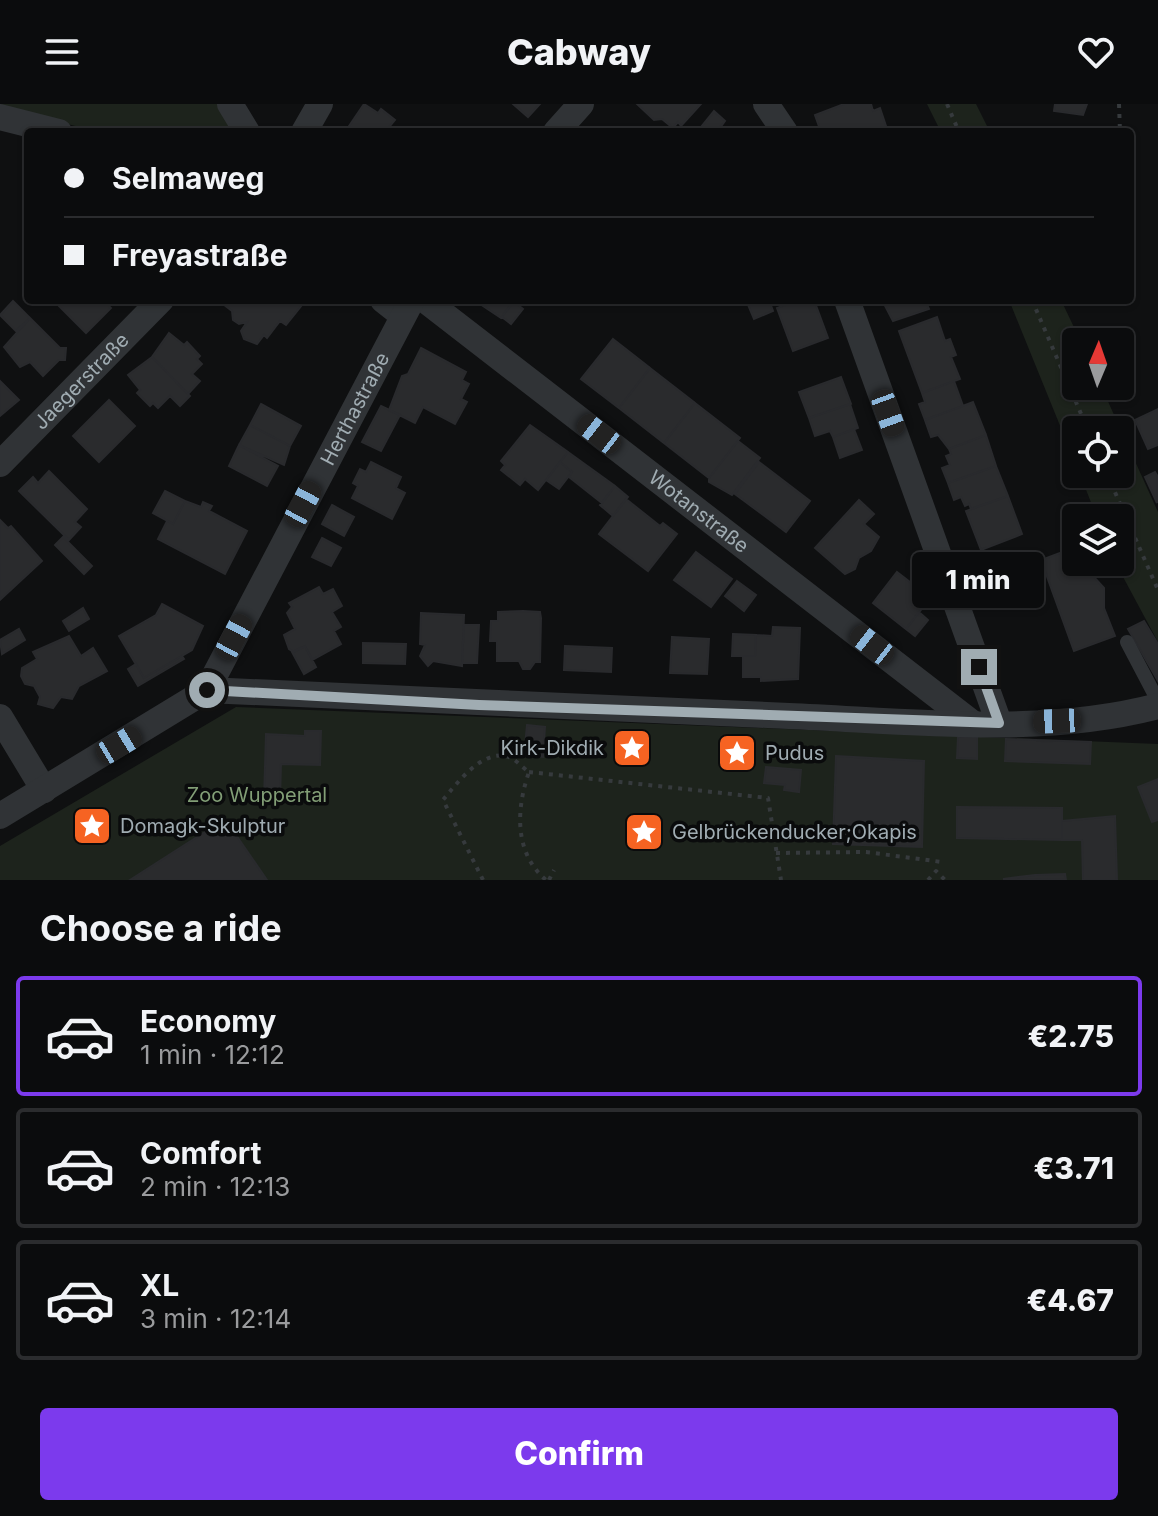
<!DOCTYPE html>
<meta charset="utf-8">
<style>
:root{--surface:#0b0c0d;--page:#191a1b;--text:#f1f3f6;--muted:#9a9b9d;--line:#2b2c2e;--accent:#7c3aed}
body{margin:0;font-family:Inter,sans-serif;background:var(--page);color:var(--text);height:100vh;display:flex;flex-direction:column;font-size:30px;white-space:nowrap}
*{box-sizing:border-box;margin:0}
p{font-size:26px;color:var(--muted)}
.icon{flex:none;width:44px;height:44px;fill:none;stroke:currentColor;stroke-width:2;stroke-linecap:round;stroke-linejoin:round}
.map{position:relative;height:776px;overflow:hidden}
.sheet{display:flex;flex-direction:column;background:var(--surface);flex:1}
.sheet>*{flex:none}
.guide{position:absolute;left:24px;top:24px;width:1110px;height:176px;border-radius:8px;box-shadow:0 2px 6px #0004,0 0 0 2px var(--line);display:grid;align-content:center;height:176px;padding:0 40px;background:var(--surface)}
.needle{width:52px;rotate:2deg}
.tools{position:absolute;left:1062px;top:224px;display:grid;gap:16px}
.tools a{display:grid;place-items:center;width:72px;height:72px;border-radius:8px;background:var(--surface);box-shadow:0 2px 6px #0004,0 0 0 2px var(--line);font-size:40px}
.end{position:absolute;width:36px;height:36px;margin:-18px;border:10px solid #a0acb2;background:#111;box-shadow:0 0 0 4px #111}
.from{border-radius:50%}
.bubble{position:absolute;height:56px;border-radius:8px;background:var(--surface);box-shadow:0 2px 6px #0004,0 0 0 2px var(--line);font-size:26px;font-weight:800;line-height:56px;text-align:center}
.car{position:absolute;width:24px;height:48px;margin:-24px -12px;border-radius:10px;box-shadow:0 0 6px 2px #0007;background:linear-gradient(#222 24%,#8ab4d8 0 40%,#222 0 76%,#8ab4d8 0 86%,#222 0)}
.guide b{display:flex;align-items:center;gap:28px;height:76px;font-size:30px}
.guide b+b{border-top:2px solid var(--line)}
.guide i{width:20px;height:20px;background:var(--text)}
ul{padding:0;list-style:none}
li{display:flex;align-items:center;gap:24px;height:120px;margin:0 16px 12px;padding:0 24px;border:4px solid var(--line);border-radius:8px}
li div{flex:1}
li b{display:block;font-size:30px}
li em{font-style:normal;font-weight:800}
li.active{border-color:var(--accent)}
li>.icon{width:72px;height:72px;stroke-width:1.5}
h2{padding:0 40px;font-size:36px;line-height:96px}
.cta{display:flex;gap:16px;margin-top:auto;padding:16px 40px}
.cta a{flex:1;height:92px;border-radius:8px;background:var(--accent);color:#fff;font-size:32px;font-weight:800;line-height:92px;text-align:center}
header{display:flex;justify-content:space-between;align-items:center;height:104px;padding:0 40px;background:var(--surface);font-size:36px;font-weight:800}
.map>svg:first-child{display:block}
.green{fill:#1d231c}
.building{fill:#2a2b2d;stroke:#292a2d;stroke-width:2}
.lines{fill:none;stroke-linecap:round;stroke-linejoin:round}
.path{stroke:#363a3d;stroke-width:4;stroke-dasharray:4 6;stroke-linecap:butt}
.lane{stroke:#303336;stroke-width:14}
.street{stroke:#303336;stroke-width:26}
.route{stroke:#a0acb2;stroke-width:10}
.labels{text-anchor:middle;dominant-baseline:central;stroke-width:7;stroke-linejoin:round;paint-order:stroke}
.street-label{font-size:20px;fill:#a0acb2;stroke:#0a0b0c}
.poi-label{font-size:20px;fill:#a0acb2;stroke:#0a0b0c;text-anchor:start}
.park-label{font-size:20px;fill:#829e76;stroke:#0a0b0c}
</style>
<header><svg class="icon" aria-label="menu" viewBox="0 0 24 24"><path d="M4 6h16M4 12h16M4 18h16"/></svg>Cabway<svg class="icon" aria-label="heart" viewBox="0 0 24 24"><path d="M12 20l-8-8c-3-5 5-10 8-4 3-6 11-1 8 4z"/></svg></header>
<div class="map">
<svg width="1158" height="776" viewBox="0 0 1158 776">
<rect width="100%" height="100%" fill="#0f1011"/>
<path class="green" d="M0,0h219l12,27 -132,1 -99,-25z
M927,0h49l14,28h-49z
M1009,196h52l20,42h-5v44h25l57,126v130l-43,-80h5v-44h-23l-17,-44h40v-44h-44v35z
M236,603l922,37v136h-1158v-34z"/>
<path class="building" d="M364,0l14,9 3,-4 14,11 -10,12h-40z
M513,0h27l-12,13z
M637,0h64l-20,22 -3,-4 -5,6 -11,-9 -8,1z
M844,0h27l2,7 7,-3 8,24h-67l-6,-17z
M1055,0h32l-4,11 -29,-4z
M714,7l11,10 -3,4 -6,7h-19z
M53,196h50l8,8 -25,25z
M226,196h80l-20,25 -6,-4 -13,17 -3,-3 -7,9 -13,-5 -3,-8 6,-9 -8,2 -6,-4 -1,-9 -9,-7z
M474,196h41l-14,18z
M746,196h23l4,11 -19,8z
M798,196h16l14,38 -35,13 -16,-43z
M882,196h43l4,9 -36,12z
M13,197l17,17 -14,13 -16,-16z
M513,197l10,8 -12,15 -9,-7z
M937,213l8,24 5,-2 6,16 -5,2 9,22 -38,14 -23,-62z
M30,214l30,30h6l-1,12h-6l-16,16 -13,-14 -10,5 -16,-20z
M169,229l15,12 3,-3 13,14 -3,3 5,5 -10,10 8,7 -12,13 -36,-37z
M613,235l37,29 -31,40 -38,-29z
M421,244l45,24 -4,8 7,4 -8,15 6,3 -12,22 -32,-17 -8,16 -26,-13 13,-34 6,-2z
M152,253l38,39 -10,10 -10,-10 -12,12 -5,-5 -3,3 -13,-13 3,-3 -12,-15z
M650,264l45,35 -31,40 -45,-35z
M841,273l10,27 -42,14 -10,-26z
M0,277l19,19 -19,16z
M954,277l9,25 -38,14 -6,-16 6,-2 -3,-9z
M109,296l26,26 -36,36 -26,-26z
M973,298l13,33 -37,14 -11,-14 -7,2 -6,-17z
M695,299l45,35 -31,40 -45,-35z
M261,300l40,22 -11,20 -40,-21z
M850,300l8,24 -25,9 -3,-6 -15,5 -6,-18z
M381,302l19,9 -19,36 -19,-9z
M1158,305v36l-10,4 -13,-29z
M250,321l40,21 -6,19 -45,-20z
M530,321l38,27 -30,38 -13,-11 -5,6 -19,-15 4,-5 -4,-4z
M854,325l8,21 -22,8 -7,-21z
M986,331l10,31 -48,17 -6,-15 8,-3 -4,-9 5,-2 -2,-5z
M738,337l22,17 -28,37 -23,-13v-4z
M239,341l39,21 -11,20 -38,-20z
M568,348l47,34 -13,17 -33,-26 3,-5 -12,-10z
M371,358l30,15 -5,11 9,5 -13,26 -40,-21 6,-12 -5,-3 7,-14 6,3z
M560,358l12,10 -13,17 -13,-9z
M759,358l51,39 -24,31 -51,-38z
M996,362l12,30 -37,13 -2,-5 -4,2 -4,-9 -7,3 -6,-17z
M49,367l38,38 -12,13 6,5 -12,13 -50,-49 14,-14 5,6z
M1155,368l3,5 -1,26 -12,-26z
M615,382l13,11 -15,19 -13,-11z
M165,387l20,10 -12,23 -20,-11z
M1008,392l14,38 -41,16 -15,-39z
M626,395l34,27 3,-3 14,11 -29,37 -49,-37z
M859,396l15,14 -10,10 15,13 -8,14 -12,7 -4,11 -10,5 -30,-26z
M185,397l16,6 2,-5 9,4 -3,5 38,20 -22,43 -67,-35 9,-18 6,3z
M332,401l22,12 -10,19 -22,-12z
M0,416l8,8 3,-2 31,35 -42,39z
M63,433l29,29 -8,8 -29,-29z
M322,434l19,10 -10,18 -19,-9z
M1076,443v15h11l5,13 12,13v20l11,28 -41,15 -33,-91z
M696,448l36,27 -21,28 -37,-27z
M897,468l22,17 -6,8 11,9 -18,23 -33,-26z
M737,477l19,14 -12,16 -19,-15z
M319,483l4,7 10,-5 9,17 -10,6 9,15 -7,4 7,13 -29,16 -7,-14 -11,6 -5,-3 -5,-14 11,-6 -8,-16 5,-6 -3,-4z
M162,500l41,22 -11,24 -48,28 -25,-42 37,-21z
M83,504l6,11 -20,12 -6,-10z
M523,507l17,1 1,6 -1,44h-5l-5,7h-7l-4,-8h-22v-20h-7l1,-20h7v-9z
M919,508l9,8 -13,16 -9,-7z
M421,509l43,2 -2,51 -29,-5 -5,5 -8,-10 5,-11 -5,-1z
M1144,517l14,23v37l-30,-52z
M464,521h15l-2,38h-15z
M773,523l27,1 -2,51 -37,2v-4h-18v-21h12l1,-21 16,1z
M19,525l6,11 -23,14 -2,-14z
M733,530l23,1 -1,21h-23z
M69,532l12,20 12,-8 14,23 -28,15 -7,13 -11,-2 -8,11 -15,-4 2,-7 -6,-11 -9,-2 -4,-8 1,-8 15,-9 -4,-7z
M672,533l37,2 -2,35 -37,-1z
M363,539l43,1 -1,20 -42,-1z
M305,542l11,21 -12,7 -12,-22z
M565,542l47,2 -1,24 -47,-2z
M182,552l2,3 -46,27 -10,-17 8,-5 8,14z
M527,621l18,2 -2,30 -19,-2z
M305,627h16l-1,34 -39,-1 -1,36 -16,-1 2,-65 39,2z
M958,633h19v22l-20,-1z
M1006,635l85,3 -1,22 -85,-3z
M836,652l88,5 -2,86 -89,-3z
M766,663l35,3 -2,22 -15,-2 1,-5 -21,-2z
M1158,675v41l-6,2 -14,-35z
M957,703l105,1v32l-105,-2z
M1115,712l2,64h-34l-1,-40h-20v-19z
M225,715l42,61h-137z
M1065,770l1,6 -63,-1 32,-4z"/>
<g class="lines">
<path class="path" d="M947,0l12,28
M1119,0l1,28
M1032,196l56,130
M1107,370l51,116
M529,668l239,26 13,82
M776,749l90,-1 76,10
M483,776l-40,-80c14,-17 40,-52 66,-43 6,2 14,11 20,15 -13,37 -15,81 17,108
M549,776l5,-10
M928,776l8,-9 9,9"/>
<path class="lane" d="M1127,538l31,59"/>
<g class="street">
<path d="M230,0l17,28"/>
<path d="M766,0l19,28"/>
<path d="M0,13l59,15"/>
<path d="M304,28l16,-28"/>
<path d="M556,28l25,-28"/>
<path d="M383,196l19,15"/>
<path id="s1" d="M425,196l546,422"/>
<path d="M847,196l152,423"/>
<path id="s2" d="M0,360l161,-164"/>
<path d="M207,586c194,10 388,19 582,26 121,5 251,21 369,-10"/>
<path d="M0,613l44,73"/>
<path id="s3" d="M0,712l207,-126 205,-390"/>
</g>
</g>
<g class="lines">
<path class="route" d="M207,586l272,15 520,18 -20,-56"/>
</g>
<defs>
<symbol id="sight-square" viewBox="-11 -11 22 22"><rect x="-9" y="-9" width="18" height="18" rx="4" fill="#f66322" stroke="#0a0b0c"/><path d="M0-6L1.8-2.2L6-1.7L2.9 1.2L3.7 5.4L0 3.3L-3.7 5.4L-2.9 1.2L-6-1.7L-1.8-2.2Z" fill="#fff"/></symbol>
</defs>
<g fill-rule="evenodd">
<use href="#sight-square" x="610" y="622" width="44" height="44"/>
<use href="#sight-square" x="715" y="627" width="44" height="44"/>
<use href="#sight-square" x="70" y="700" width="44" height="44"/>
<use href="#sight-square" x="622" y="706" width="44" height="44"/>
</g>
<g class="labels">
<g class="street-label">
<text stroke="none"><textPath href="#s2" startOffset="116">Jaegerstraße</textPath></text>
<text stroke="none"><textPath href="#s3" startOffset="560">Herthastraße</textPath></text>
<text stroke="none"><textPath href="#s1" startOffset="346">Wotanstraße</textPath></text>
</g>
<g class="poi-label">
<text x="604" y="644" text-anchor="end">Kirk-Dikdik</text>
<text x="765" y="649">Pudus</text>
<text x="120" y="722">Domagk-Skulptur</text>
<text x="672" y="728">Gelbrückenducker;Okapis</text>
</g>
<g class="park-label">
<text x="257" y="691">Zoo Wuppertal</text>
</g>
</g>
</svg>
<div class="tools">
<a><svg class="needle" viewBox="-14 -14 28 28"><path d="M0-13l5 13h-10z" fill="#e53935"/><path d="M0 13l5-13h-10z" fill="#9a9b9d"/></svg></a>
<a><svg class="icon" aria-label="locate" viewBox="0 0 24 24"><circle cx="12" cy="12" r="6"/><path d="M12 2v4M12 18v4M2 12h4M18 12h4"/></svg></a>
<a><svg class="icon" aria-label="layers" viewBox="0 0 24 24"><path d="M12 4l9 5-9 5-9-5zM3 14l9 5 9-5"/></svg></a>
</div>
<i class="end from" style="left:207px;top:586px"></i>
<i class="end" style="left:979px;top:563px"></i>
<div class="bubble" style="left:912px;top:448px;width:132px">1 min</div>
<i class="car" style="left:888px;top:309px;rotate:160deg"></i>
<i class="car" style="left:599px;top:330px;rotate:308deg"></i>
<i class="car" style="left:303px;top:400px;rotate:28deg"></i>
<i class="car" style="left:234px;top:533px;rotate:28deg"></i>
<i class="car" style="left:872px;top:541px;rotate:308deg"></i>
<i class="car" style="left:1057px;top:617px;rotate:268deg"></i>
<i class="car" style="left:119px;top:641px;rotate:59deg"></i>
<div class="guide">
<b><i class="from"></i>Selmaweg</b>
<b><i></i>Freyastraße</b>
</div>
</div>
<section class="sheet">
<h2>Choose a ride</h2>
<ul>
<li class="active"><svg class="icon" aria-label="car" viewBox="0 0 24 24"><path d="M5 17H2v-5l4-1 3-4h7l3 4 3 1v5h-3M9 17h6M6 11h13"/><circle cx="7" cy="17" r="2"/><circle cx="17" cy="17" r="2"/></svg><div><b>Economy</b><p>1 min · 12:12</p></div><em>€2.75</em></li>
<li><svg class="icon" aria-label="car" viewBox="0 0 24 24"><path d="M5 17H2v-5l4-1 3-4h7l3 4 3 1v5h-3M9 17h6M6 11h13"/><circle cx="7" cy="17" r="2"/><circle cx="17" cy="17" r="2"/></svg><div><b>Comfort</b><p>2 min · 12:13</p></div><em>€3.71</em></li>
<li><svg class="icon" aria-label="car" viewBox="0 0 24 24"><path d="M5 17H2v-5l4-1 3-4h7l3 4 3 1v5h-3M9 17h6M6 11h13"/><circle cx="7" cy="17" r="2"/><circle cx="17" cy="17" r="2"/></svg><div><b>XL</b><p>3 min · 12:14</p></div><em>€4.67</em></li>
</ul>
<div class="cta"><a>Confirm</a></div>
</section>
